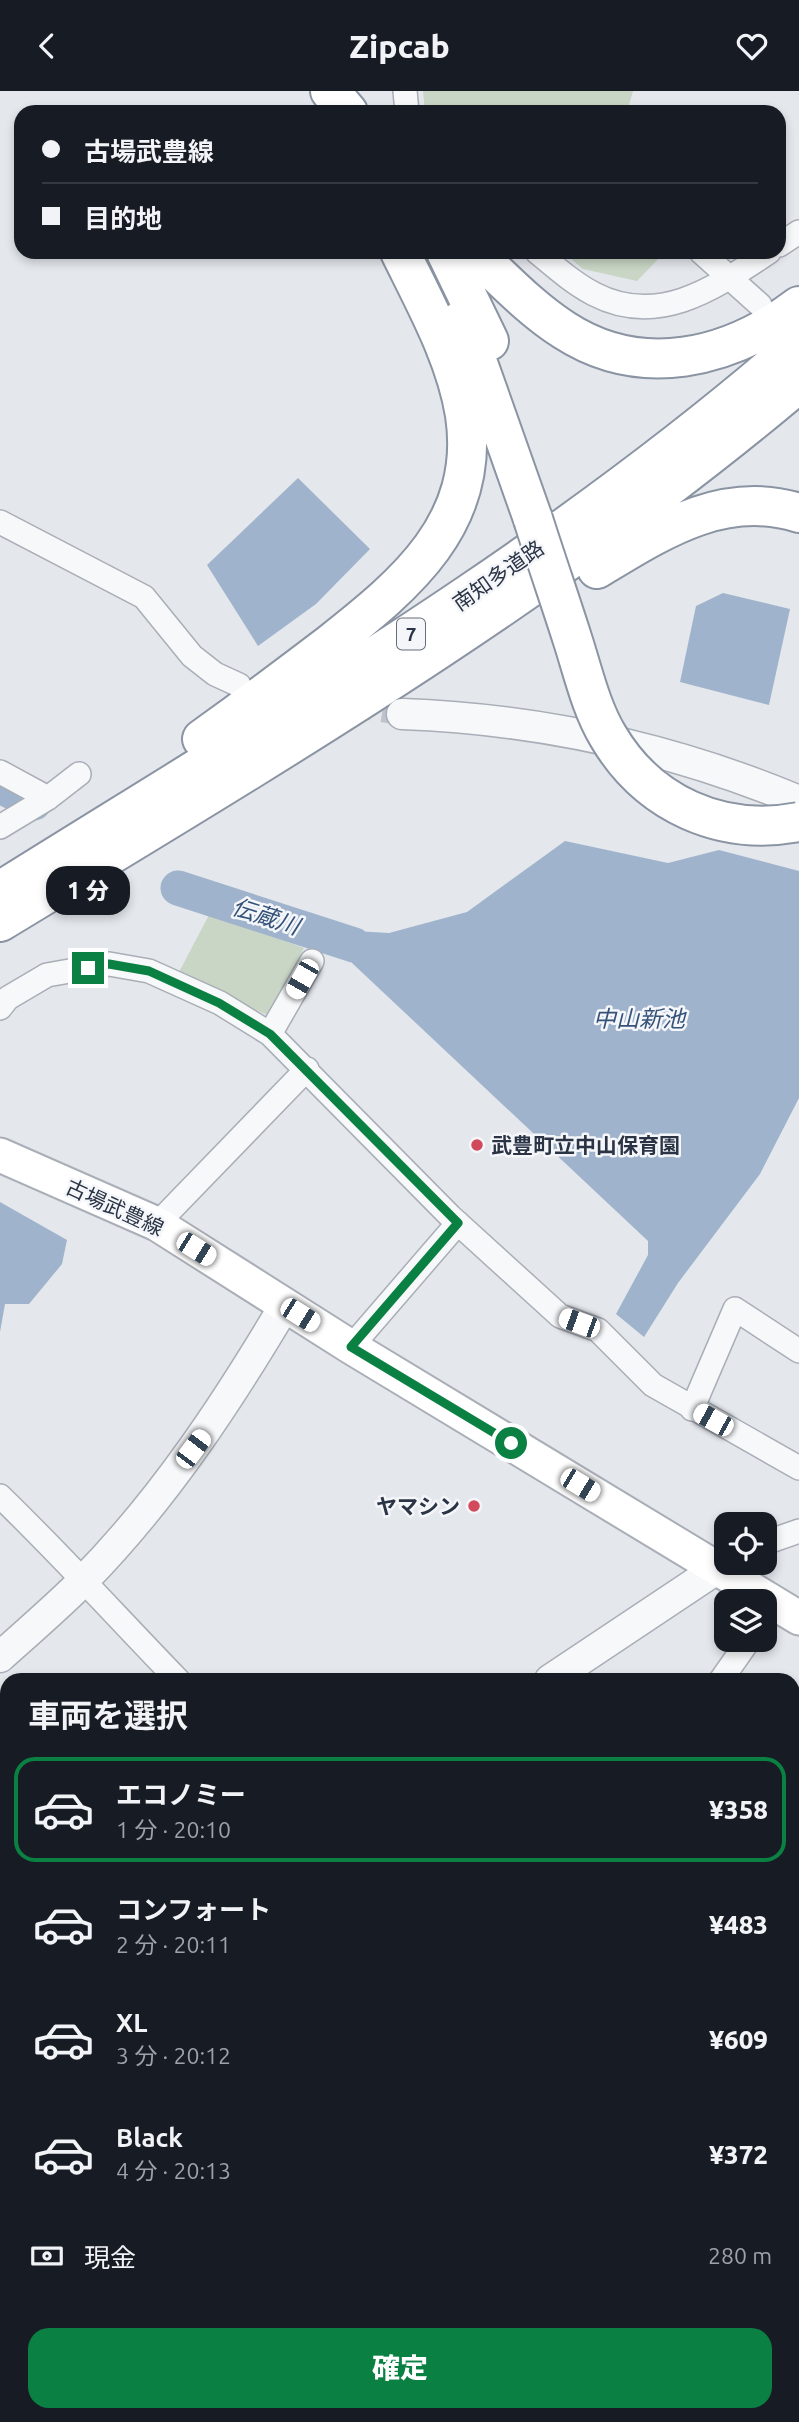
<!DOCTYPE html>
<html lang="ja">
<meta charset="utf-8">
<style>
:root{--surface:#171b24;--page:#242831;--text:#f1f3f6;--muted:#9ea1a6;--line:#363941;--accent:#0b8043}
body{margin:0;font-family:Ubuntu,"Noto Sans JP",sans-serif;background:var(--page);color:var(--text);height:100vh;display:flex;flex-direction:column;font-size:26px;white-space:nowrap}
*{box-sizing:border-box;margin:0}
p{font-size:23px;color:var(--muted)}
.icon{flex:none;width:38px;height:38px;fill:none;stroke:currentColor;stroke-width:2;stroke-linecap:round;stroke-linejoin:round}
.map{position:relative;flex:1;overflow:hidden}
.drawer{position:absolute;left:0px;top:1582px;width:800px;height:749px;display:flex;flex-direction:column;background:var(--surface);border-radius:21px 21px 0 0;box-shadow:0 4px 10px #0003}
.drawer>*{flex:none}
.banner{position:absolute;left:14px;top:14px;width:772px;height:154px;border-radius:21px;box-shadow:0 4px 10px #0003;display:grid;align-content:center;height:154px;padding:0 28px;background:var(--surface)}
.fabs{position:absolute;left:714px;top:1421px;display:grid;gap:14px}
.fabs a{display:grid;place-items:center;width:63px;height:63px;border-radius:14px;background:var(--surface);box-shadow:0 4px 10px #0003;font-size:35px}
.end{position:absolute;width:32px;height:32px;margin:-16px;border:9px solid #0b8043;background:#fff;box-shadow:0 0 0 4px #fff}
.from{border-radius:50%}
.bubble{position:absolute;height:49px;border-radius:21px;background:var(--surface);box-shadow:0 4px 10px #0003;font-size:23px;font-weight:800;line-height:49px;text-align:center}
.car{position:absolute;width:21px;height:42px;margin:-21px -10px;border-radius:9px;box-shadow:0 0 5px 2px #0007;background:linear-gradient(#fff 24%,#345 0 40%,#fff 0 76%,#345 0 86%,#fff 0)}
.banner b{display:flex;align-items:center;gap:24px;height:66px;font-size:26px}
.banner b+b{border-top:2px solid var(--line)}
.banner i{width:18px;height:18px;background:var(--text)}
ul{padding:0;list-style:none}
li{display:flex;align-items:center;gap:21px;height:105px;margin:0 14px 10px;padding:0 14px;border:4px solid transparent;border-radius:21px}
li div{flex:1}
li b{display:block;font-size:26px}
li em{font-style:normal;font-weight:800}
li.on{border-color:var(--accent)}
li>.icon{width:63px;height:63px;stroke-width:1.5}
h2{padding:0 28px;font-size:32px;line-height:84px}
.pay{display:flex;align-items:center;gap:18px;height:77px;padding:0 28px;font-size:26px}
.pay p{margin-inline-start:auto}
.cta{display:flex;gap:14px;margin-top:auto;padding:14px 28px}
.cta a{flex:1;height:80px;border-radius:21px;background:var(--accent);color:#fff;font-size:28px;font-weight:800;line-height:80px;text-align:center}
header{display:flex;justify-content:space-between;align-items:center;height:91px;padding:0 28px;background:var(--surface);font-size:32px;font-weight:800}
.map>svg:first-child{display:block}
.green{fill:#c9d6c5}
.water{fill:#9fb4cc}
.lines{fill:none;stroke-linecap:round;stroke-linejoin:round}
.river{stroke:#9fb4cc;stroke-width:35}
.minor-tunnel{stroke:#bfc3cb;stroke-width:23;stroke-dasharray:23 11;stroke-linecap:butt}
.minor-casing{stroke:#a9aeb7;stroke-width:26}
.tertiary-casing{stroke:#a9aeb7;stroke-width:33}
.secondary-casing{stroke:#a9aeb7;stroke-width:37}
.motorway-casing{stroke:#8b94a3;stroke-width:42}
.minor{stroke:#f7f8fa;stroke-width:23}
.tertiary{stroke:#f7f8fa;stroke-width:30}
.secondary{stroke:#fff;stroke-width:33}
.motorway{stroke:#fff;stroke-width:38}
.motorway-bridge-casing{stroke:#8b94a3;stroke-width:42;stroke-linecap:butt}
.motorway-bridge{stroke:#fff;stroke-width:38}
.route{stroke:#0b8043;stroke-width:9}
.poi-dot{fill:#d1495b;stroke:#f4f6f9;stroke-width:2.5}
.labels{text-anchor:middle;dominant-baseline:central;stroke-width:5;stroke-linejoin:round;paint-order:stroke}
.shield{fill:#f4f6f9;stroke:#676e7b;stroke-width:2}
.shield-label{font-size:19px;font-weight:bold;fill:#2b3445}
.street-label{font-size:21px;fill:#2b3445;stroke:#f4f6f9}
.poi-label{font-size:21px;font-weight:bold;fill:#2b3445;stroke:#f4f6f9;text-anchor:start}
.water-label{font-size:23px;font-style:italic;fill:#34527a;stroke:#f4f6f9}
</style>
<header><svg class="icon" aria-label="back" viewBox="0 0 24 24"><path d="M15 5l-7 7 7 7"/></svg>Zipcab<svg class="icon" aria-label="heart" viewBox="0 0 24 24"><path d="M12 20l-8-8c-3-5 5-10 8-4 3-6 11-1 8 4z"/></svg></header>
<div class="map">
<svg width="799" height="2331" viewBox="0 0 799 2331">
<rect width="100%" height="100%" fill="#e4e7ec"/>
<path class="green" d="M423,0h210l-6,21h-202z
M563,161h102l-28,29 -54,-12z
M210,822l94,35 -35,68 -91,-42z
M0,2009l7,2v286l-7,-3z
M0,2310l7,3v11h53l7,3 56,-3 -3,7h-98l-22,-6z"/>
<path class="water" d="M298,387l72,71 -54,55 -58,42 -51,-81z
M723,502l67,16 -21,96 -89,-23 16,-76z
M565,750l103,22 51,-13 80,21v227l-39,76 -82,109 -34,54 -28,-23 32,-59v-14l-296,-278 3,-32 34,2 78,-21z
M0,1111l67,38 -5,24 -33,40h-24l-5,28z"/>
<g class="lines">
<path class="river" d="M0,695l34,17
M178,797l176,57"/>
<path class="minor-tunnel" d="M349,614l53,9"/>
<defs>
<path id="minor" d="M405,0l2,21
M779,154l20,-13
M537,161c18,15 36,31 57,42 65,34 122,-7 175,-42
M701,161l59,53
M0,431l144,75 48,59 23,18 24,11
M0,681l48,26
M0,736l48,-29 31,-24
M0,917l8,-10 39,-23 62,-11 40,7 71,32 50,31 180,182 110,100 38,14 55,55 146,83
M270,943l42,-73
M157,1133l150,-155
M351,1256l107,-124
M692,1318l43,-100 64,42
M0,1405c61,59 118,122 178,184
M765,1452l34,-12
M721,1589l28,-40
M0,1911l7,-20
M0,1961l7,2
M793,2217l6,8
M793,2307l6,-8
M137,2331l3,-7
M361,2331l3,-7
M775,2331l5,-7"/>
<path id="tertiary" d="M402,623c137,5 270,34 397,87
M0,1566c28,-25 57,-50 83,-76 80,-81 144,-178 202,-276
M550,1589l168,-112
M0,1705h7"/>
<path id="secondary" d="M0,1064l157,69 194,123 448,271"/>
<path id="motorway" d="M330,0l18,21
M446,161l43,89
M474,161c29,27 57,57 90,78 77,50 165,29 235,-24
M460,230l14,31 59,167
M597,478c63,-38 126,-80 202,-56
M202,648c43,-31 86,-63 128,-95 76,-60 151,-121 135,-229 -9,-57 -40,-112 -65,-163
M0,800c275,-172 554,-334 799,-548
M0,831c275,-167 553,-331 799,-539"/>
</defs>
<use href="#minor" class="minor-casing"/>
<use href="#tertiary" class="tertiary-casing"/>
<use href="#secondary" class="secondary-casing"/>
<use href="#motorway" class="motorway-casing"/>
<use href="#minor" class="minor"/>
<use href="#tertiary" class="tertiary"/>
<use href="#secondary" class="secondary"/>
<use href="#motorway" class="motorway"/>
<defs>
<path id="motorway-bridge" d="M533,428c13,41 27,81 40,122 10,31 18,67 35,95 40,68 113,101 191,86"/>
</defs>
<use href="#motorway-bridge" class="motorway-bridge-casing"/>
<use href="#motorway-bridge" class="motorway-bridge"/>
</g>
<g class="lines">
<path class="route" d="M88,877l21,-4 40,7 70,32 51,31 188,189 -107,124 160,96"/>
</g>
<g class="poi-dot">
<circle cx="477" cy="1054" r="7"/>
<circle cx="474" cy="1415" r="7"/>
</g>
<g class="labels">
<rect class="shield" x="397" y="527.5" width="28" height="31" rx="5"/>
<g class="shield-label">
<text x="411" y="543">7</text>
</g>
<g class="street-label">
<text transform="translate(498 484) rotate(-35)">南知多道路</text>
<text transform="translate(115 1116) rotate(25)">古場武豊線</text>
</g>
<g class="poi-label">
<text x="491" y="1054">武豊町立中山保育園</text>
<text x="460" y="1415" text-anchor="end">ヤマシン</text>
</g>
<g class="water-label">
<text transform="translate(266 825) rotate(18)">伝蔵川</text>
<text x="639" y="927">中山新池</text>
</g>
</g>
</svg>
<div class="fabs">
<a><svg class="icon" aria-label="locate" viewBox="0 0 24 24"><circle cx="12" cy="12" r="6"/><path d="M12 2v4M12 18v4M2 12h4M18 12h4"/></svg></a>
<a><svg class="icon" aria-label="layers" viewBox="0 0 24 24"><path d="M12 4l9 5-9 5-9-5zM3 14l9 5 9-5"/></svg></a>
</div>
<i class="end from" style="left:511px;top:1352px"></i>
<i class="end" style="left:88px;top:877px"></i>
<div class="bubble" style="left:46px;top:775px;width:84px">1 分</div>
<i class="car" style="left:302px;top:888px;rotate:210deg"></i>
<i class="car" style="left:196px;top:1158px;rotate:122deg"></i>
<i class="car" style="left:300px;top:1224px;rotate:122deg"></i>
<i class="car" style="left:579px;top:1232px;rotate:290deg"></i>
<i class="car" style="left:713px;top:1329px;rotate:299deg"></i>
<i class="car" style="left:193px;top:1358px;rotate:37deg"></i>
<i class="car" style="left:580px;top:1394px;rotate:121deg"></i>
<div class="banner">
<b><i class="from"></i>古場武豊線</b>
<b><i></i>目的地</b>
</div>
<section class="drawer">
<h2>車両を選択</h2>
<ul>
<li class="on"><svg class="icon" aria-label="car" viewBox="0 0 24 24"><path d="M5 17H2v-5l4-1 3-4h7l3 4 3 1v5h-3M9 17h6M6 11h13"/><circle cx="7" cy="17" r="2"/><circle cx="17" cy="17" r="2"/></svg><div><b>エコノミー</b><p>1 分 · 20:10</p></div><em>¥358</em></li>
<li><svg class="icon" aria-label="car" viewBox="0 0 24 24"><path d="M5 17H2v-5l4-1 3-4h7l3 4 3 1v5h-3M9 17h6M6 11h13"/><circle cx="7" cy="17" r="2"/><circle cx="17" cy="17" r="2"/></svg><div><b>コンフォート</b><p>2 分 · 20:11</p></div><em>¥483</em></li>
<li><svg class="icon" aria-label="car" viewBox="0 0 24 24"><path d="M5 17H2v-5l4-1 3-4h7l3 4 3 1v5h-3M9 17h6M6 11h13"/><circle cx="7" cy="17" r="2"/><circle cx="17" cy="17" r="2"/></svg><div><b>XL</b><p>3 分 · 20:12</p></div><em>¥609</em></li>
<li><svg class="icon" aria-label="car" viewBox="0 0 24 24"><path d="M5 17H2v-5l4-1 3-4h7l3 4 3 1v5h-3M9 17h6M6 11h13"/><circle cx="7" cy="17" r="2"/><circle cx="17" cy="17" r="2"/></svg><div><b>Black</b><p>4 分 · 20:13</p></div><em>¥372</em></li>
</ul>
<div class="pay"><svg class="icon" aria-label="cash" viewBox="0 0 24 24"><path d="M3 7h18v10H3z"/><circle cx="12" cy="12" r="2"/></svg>現金<p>280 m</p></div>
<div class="cta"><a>確定</a></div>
</section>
</div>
